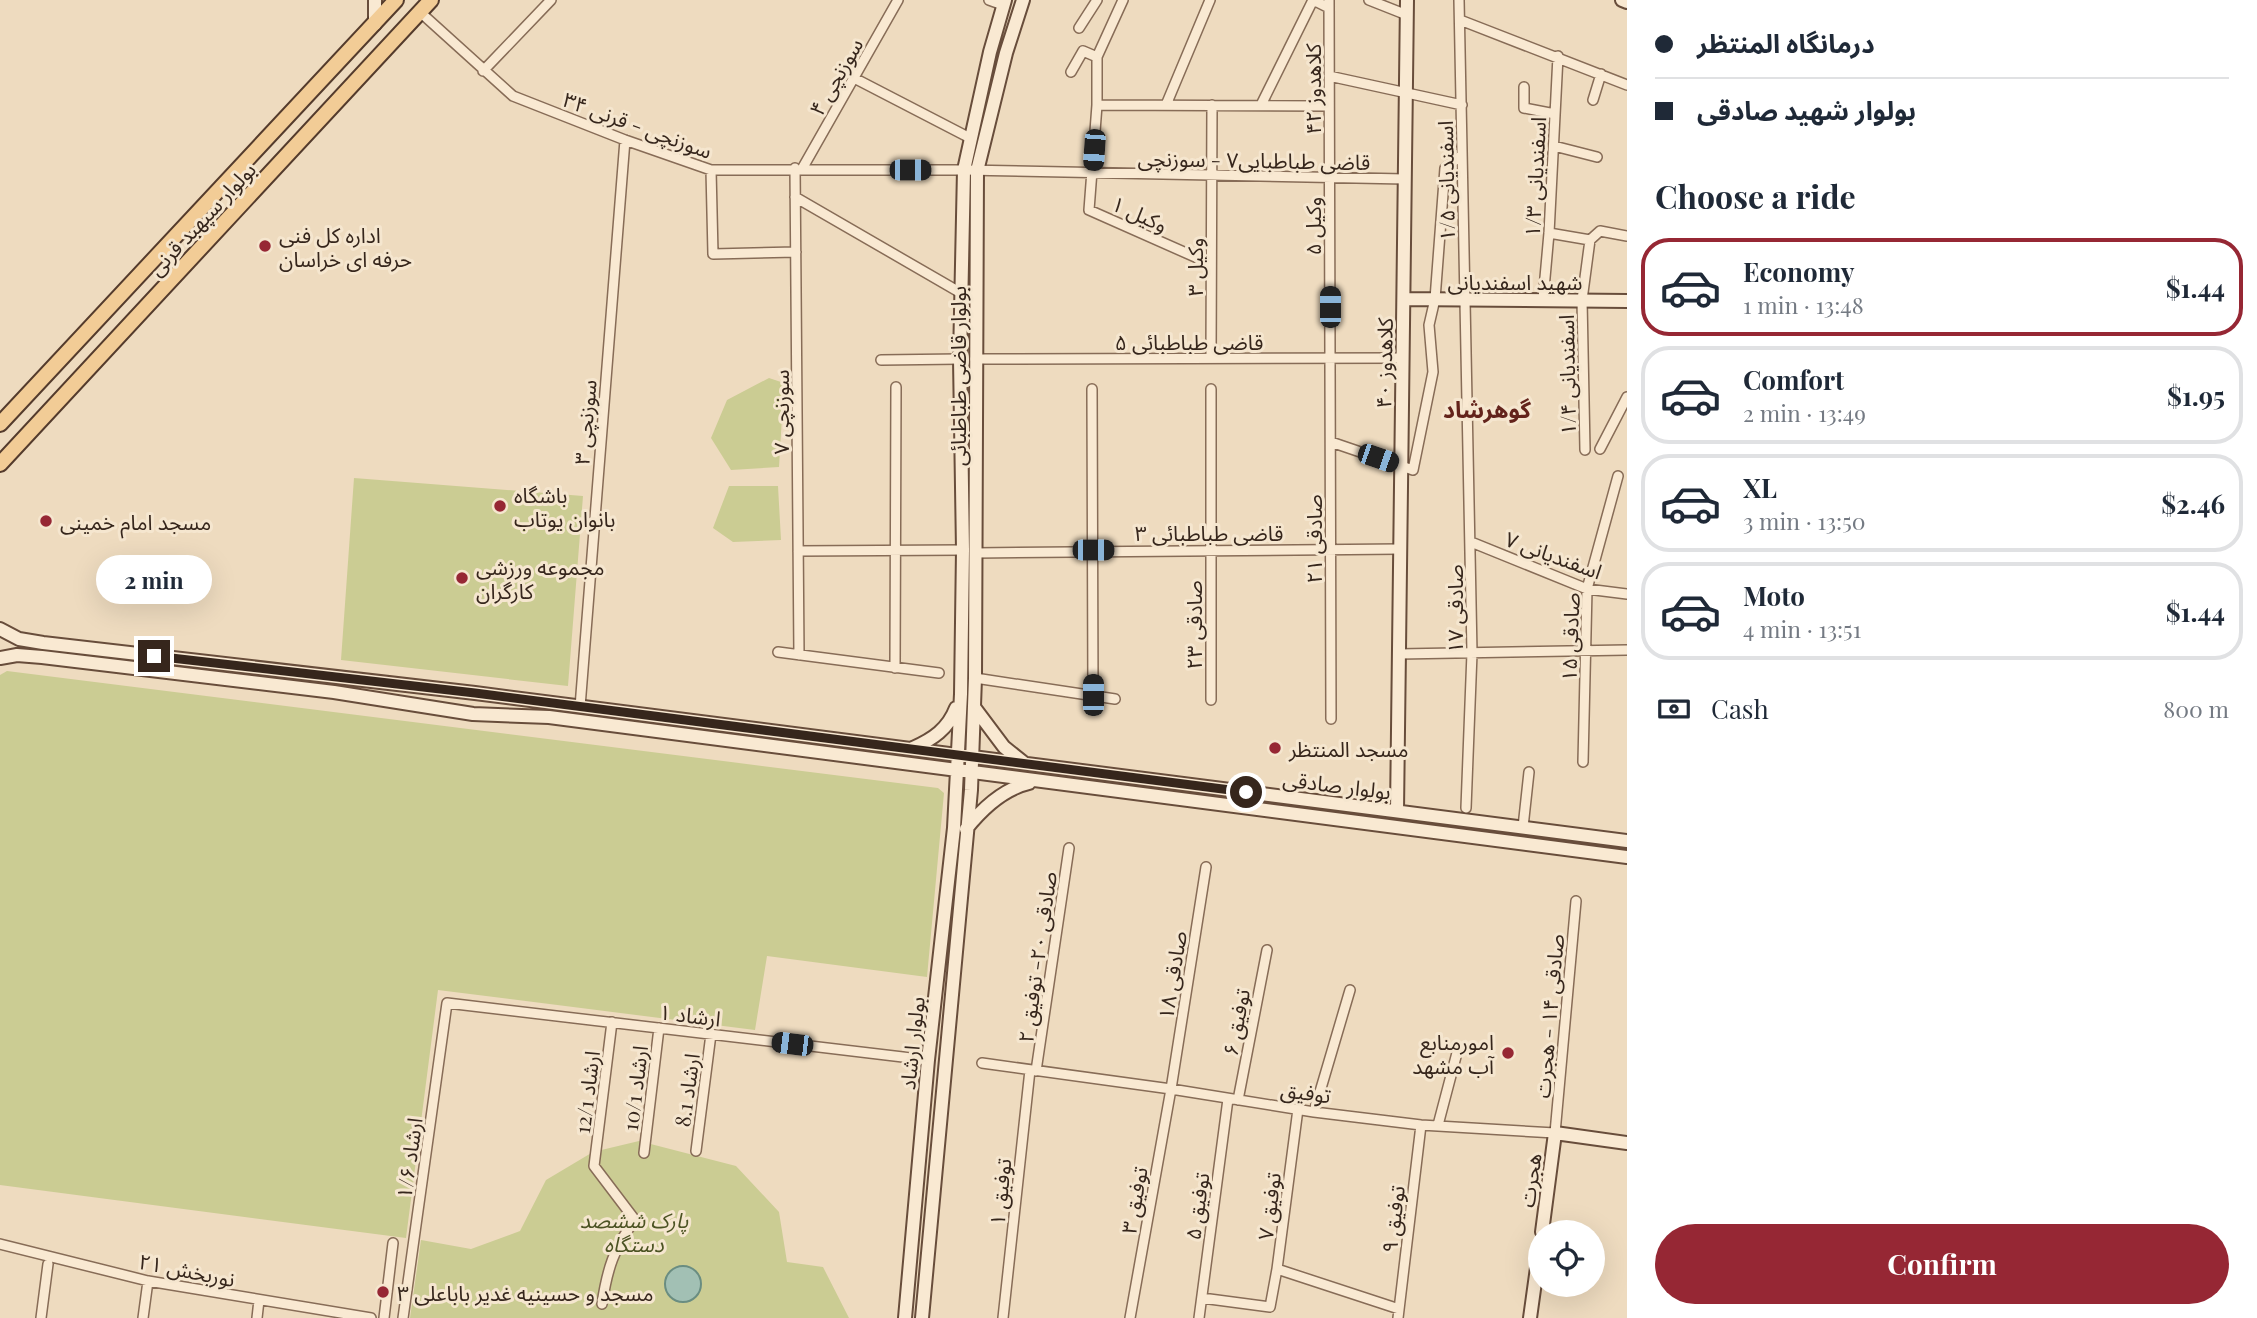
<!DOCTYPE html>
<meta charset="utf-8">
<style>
:root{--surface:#fff;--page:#f6f6f7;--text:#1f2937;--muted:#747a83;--line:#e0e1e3;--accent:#962734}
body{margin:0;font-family:"Playfair Display","Noto Sans Arabic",serif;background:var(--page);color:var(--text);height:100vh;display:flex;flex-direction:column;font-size:26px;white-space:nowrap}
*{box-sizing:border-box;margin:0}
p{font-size:23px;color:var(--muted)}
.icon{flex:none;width:38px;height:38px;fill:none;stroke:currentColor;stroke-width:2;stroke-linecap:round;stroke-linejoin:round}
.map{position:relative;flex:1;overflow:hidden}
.side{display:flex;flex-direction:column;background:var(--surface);width:630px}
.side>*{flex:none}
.guide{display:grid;align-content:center;height:154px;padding:0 28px;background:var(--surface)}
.tools{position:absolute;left:1528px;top:1220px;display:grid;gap:14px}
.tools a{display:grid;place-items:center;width:77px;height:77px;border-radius:50%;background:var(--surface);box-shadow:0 7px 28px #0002;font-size:35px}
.end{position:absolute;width:32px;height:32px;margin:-16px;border:9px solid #36261c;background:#fff;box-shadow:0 0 0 4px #fff}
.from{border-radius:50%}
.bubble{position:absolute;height:49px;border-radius:24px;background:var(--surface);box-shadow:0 7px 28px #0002;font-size:23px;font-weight:700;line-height:49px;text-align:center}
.car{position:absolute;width:21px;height:42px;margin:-21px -10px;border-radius:9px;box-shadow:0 0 5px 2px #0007;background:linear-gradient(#222 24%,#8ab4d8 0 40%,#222 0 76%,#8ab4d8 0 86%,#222 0)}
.guide b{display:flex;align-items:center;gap:24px;height:66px;font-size:26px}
.guide b+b{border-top:2px solid var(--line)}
.guide i{width:18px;height:18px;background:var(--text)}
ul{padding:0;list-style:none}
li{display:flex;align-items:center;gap:21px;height:98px;margin:0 14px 10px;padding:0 14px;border:4px solid var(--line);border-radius:28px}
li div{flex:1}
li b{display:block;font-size:26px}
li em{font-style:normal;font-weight:700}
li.on{border-color:var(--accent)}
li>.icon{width:63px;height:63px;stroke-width:1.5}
h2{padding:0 28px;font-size:32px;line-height:84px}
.pay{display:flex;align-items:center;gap:18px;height:77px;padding:0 28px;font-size:26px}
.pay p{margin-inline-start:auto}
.cta{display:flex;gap:14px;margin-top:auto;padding:14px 28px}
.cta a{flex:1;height:80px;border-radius:42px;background:var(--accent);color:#fff;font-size:28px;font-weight:700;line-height:80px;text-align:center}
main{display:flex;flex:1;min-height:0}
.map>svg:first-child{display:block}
.green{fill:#cbcc93}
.water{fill:#a2c0b4;stroke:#6a8d81;stroke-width:2}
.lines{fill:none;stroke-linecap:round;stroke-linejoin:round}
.street-casing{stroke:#876c57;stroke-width:12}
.secondary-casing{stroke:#684d3b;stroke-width:16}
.primary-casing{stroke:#543b2c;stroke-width:18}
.street{stroke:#f9e9d2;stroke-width:9}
.secondary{stroke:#f9e9d2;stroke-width:12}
.primary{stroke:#f2cc96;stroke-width:14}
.route{stroke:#36261c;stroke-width:9}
.poi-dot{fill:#962734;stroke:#f5e6cf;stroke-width:2.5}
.labels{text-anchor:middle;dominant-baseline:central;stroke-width:6;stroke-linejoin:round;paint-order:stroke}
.street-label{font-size:21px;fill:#36261c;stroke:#f5e6cf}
.poi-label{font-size:21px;fill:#36261c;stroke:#f5e6cf;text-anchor:start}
.park-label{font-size:21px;font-style:italic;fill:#4c5323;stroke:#f5e6cf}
.neighbourhood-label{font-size:23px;font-weight:bold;fill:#63231b;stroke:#f5e6cf}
</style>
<main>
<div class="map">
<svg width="1627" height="1318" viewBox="0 0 1627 1318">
<rect width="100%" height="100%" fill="#eedbbf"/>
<path class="green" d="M769,378l15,5 -5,84 -48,3 -20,-32 16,-38z
M354,478l229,18 -15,190 -227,-26z
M729,486h49l3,54 -48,2 -20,-14z
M7,671l931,117 6,5 -17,184 -160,-21 -12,74 -317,-40 -32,248 -406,-53v-510z
M639,1141l97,25 43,46 8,50 36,5 26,51h-439l11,-78 50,9 49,-18 26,-51 47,-28z"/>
<path class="water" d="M665 1284a18 18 0 1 1 36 0a18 18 0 1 1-36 0Z"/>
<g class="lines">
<defs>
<path id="street" d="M989,0l14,5
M1123,0l-26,57v48l-8,105 122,54
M1329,0l2,719
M1369,0l38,15
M1459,0l13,653 -6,155
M420,12l93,84 112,44 86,30h253l441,9
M1460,20l167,65
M1079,28l18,-28
M483,71l68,-71
M1071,72l12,-21 14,6
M1329,76l133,29
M854,78l116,60
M1524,87v21l31,6
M1593,100l8,-26
M1097,105l232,1
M1166,105l44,-105
M1261,105l52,-105 16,8
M1554,146l43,11
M795,168l4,487
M802,169l96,-169
M711,170l2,84 83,-2
M795,197l166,96
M1549,233l41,7
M1590,240l10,-9 27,5
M1543,300l6,-67 9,-177
M1211,358l1,-253
M975,359l428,-1
M881,360l79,-1
M1092,389l1,307
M1331,442l82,28 20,-98 -4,-47 6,-26 10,-131 17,-13
M1600,449l27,-52
M1585,450l-3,-150 8,-60
M1471,542l116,47 40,5
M798,551l165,-1
M976,553l424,-4
M778,652l161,21
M1399,654l228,-4
M895,668l1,-281
M975,678l140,21
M1211,700v-311
M580,707l45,-567
M1583,762l4,-173 31,-113
M1523,827l6,-55
M982,1063l189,26 143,23 107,13 134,8 21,-232
M1036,1071l33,-223
M1238,1100l29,-150
M1314,1112l36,-122
M1438,1125l20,-76
M696,1151l15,-117
M644,1153l15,-125
M0,1244l148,37 223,37
M1277,1269l122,40
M1202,1298l68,9 7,-38 21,-160
M602,1304c5,-34 12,-57 33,-84l-41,-54 18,-144
M41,1318l7,-54
M143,1318l5,-37
M257,1318l2,-18
M384,1318l9,-75
M403,1318l44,-315 481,57
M1003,1318l27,-248
M1130,1318l41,-229 35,-222
M1199,1318l29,-219
M1398,1318l23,-193"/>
<path id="secondary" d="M1622,0l5,2
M375,24v-24
M1404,299l223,2
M0,629l19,10 24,4 432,50 1152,148
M0,658l17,-3 25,2 292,35 139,22 76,3 1078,140
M974,707l30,40 20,16
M913,748c20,-9 35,-19 43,-40
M1397,811l10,-811
M966,829c16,-20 37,-40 63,-46
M1542,1232l13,-99 72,10
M905,1318l23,-258 26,-232 7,-134 2,-144 -3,-191 4,-189 26,-118 15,-52
M922,1318l49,-528 4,-112 2,-507 29,-118 17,-53
M1530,1318l10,-72"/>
<path id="primary" d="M0,424l396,-424
M0,464l431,-464"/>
</defs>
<use href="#street" class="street-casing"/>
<use href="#secondary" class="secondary-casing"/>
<use href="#primary" class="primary-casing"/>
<use href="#street" class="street"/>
<use href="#secondary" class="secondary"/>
<use href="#primary" class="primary"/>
</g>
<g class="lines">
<path class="route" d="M154,656l321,37 771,99"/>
</g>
<g class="poi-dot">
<circle cx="265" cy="246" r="7"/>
<circle cx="500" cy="506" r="7"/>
<circle cx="46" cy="521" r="7"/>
<circle cx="462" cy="578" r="7"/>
<circle cx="1275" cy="748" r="7"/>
<circle cx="1508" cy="1053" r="7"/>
<circle cx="383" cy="1292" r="7"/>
</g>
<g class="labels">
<g class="street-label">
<text transform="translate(835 76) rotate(-60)">سوزنچی ۴</text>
<text transform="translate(1312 89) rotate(-90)">کلاهدوز ۴۲</text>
<text transform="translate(638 124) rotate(20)">سوزنچی - قرنی ۳۴</text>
<text transform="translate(1254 159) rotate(1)">قاضی طباطبایی۷ - سوزنچی</text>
<text transform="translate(1534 177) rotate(-87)">اسفندیانی ۱/۳</text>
<text transform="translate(1445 181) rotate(-91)">اسفندیانی ۱/۵</text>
<text transform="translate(1140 213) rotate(24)">وکيل ۱</text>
<text transform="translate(201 218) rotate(-47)">بولوار سپهبد قرنی</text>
<text transform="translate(1312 226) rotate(-90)">وکيل ۵</text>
<text transform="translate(1194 267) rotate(-90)">وکيل ۳</text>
<text x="1515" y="281">شهید اسفندیانی</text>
<text x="1189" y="341">قاضی طباطبائی ۵</text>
<text transform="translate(1383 363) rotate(-89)">کلاهدوز ۴۰</text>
<text transform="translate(1566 375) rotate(-91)">اسفندیانی ۱/۴</text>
<text transform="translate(957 376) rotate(-90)">بولوار قاضی طباطبائی</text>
<text transform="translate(780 412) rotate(-90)">سوزنچی ۷</text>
<text transform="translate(584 422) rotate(-85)">سوزنچی ۳</text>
<text x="1209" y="532">قاضی طباطبائی ۳</text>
<text transform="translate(1313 539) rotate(-90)">صادقی ۲۱</text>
<text transform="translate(1554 554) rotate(20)">اسفندیانی ۷</text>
<text transform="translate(1454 609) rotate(-90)">صادقی ۱۷</text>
<text transform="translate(1193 625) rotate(-90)">صادقی ۲۳</text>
<text transform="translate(1569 637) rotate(-88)">صادقی ۱۵</text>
<text transform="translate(1337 784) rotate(7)">بولوار صادقی</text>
<text transform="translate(1036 957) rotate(-82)">صادقی ۲۰- توفیق ۲</text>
<text transform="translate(1171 975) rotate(-81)">صادقی ۱۸</text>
<text transform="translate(690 1014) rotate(7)">ارشاد ۱</text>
<text transform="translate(1548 1016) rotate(-85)">صادقی ۱۴ - هجرت</text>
<text transform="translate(1235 1022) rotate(-79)">توفیق ۶</text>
<text transform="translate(911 1043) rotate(-84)">بولوار ارشاد</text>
<text transform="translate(634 1088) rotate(-83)">ارشاد 10/1</text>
<text transform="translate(686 1090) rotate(-82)">ارشاد 8.1</text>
<text transform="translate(1306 1091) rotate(8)">توفیق</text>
<text transform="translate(586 1092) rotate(-83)">ارشاد 12/1</text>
<text transform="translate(408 1158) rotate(-82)">ارشاد ۱/۶</text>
<text transform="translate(1529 1180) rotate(-82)">هجرت</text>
<text transform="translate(999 1192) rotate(-84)">توفیق ۱</text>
<text transform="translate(1133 1200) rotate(-80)">توفیق ۳</text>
<text transform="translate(1196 1206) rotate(-82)">توفیق ۵</text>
<text transform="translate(1268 1206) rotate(-83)">توفیق ۷</text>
<text transform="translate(1392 1219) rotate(-83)">توفیق ۹</text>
<text transform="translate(187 1269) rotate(11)">نوربخش ۲۱</text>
</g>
<g class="poi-label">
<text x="279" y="234">اداره کل فنی<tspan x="279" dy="24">حرفه ای خراسان</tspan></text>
<text x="514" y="494">باشگاه<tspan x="514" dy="24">بانوان یوتاب</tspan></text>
<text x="60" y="521">مسجد امام خمینی</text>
<text x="476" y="566">مجموعه ورزشی<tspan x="476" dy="24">کارگران</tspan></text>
<text x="1289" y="748">مسجد المنتظر</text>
<text x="1494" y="1041" text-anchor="end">امورمنابع<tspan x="1494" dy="24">آب مشهد</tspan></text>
<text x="397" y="1292">مسجد و حسینیه غدیر باباعلی ۳</text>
</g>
<g class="park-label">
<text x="634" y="1219">پارک‌ ششصد<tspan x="634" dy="24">دستگاه</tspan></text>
</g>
<g class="neighbourhood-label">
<text x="1487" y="408">گوهرشاد</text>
</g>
</g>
</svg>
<div class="tools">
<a><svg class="icon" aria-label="locate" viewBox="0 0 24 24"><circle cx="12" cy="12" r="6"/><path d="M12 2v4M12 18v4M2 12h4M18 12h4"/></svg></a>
</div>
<i class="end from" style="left:1246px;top:792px"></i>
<i class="end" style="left:154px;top:656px"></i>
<div class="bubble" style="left:96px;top:555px;width:116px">2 min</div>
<i class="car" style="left:1094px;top:150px;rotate:184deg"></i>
<i class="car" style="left:910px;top:170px;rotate:90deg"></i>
<i class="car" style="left:1330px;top:307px;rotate:0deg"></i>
<i class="car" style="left:1378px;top:458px;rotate:109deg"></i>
<i class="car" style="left:1093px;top:550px;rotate:90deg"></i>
<i class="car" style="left:1093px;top:695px;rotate:0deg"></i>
<i class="car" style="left:792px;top:1044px;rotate:277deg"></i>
</div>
<section class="side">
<div class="guide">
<b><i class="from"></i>درمانگاه المنتظر</b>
<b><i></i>بولوار شهید صادقی</b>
</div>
<h2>Choose a ride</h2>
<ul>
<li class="on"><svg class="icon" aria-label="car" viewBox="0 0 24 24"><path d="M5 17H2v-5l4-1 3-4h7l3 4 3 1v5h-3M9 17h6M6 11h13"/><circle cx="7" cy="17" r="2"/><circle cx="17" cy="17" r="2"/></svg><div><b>Economy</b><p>1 min · 13:48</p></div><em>$1.44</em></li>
<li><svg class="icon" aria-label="car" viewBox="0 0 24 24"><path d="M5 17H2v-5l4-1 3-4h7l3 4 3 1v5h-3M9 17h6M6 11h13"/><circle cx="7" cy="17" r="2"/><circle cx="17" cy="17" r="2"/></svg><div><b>Comfort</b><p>2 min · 13:49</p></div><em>$1.95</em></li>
<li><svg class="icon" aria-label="car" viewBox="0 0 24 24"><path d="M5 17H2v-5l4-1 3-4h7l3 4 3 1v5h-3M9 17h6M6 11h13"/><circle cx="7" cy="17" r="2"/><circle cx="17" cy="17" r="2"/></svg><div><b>XL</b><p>3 min · 13:50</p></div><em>$2.46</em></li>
<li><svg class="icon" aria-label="car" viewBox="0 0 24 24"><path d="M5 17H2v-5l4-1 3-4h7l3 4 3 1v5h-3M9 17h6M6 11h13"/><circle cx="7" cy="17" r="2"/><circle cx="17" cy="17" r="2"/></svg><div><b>Moto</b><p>4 min · 13:51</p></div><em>$1.44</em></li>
</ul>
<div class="pay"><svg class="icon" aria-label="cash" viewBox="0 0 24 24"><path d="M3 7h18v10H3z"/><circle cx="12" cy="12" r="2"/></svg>Cash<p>800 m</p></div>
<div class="cta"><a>Confirm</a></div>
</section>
</main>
